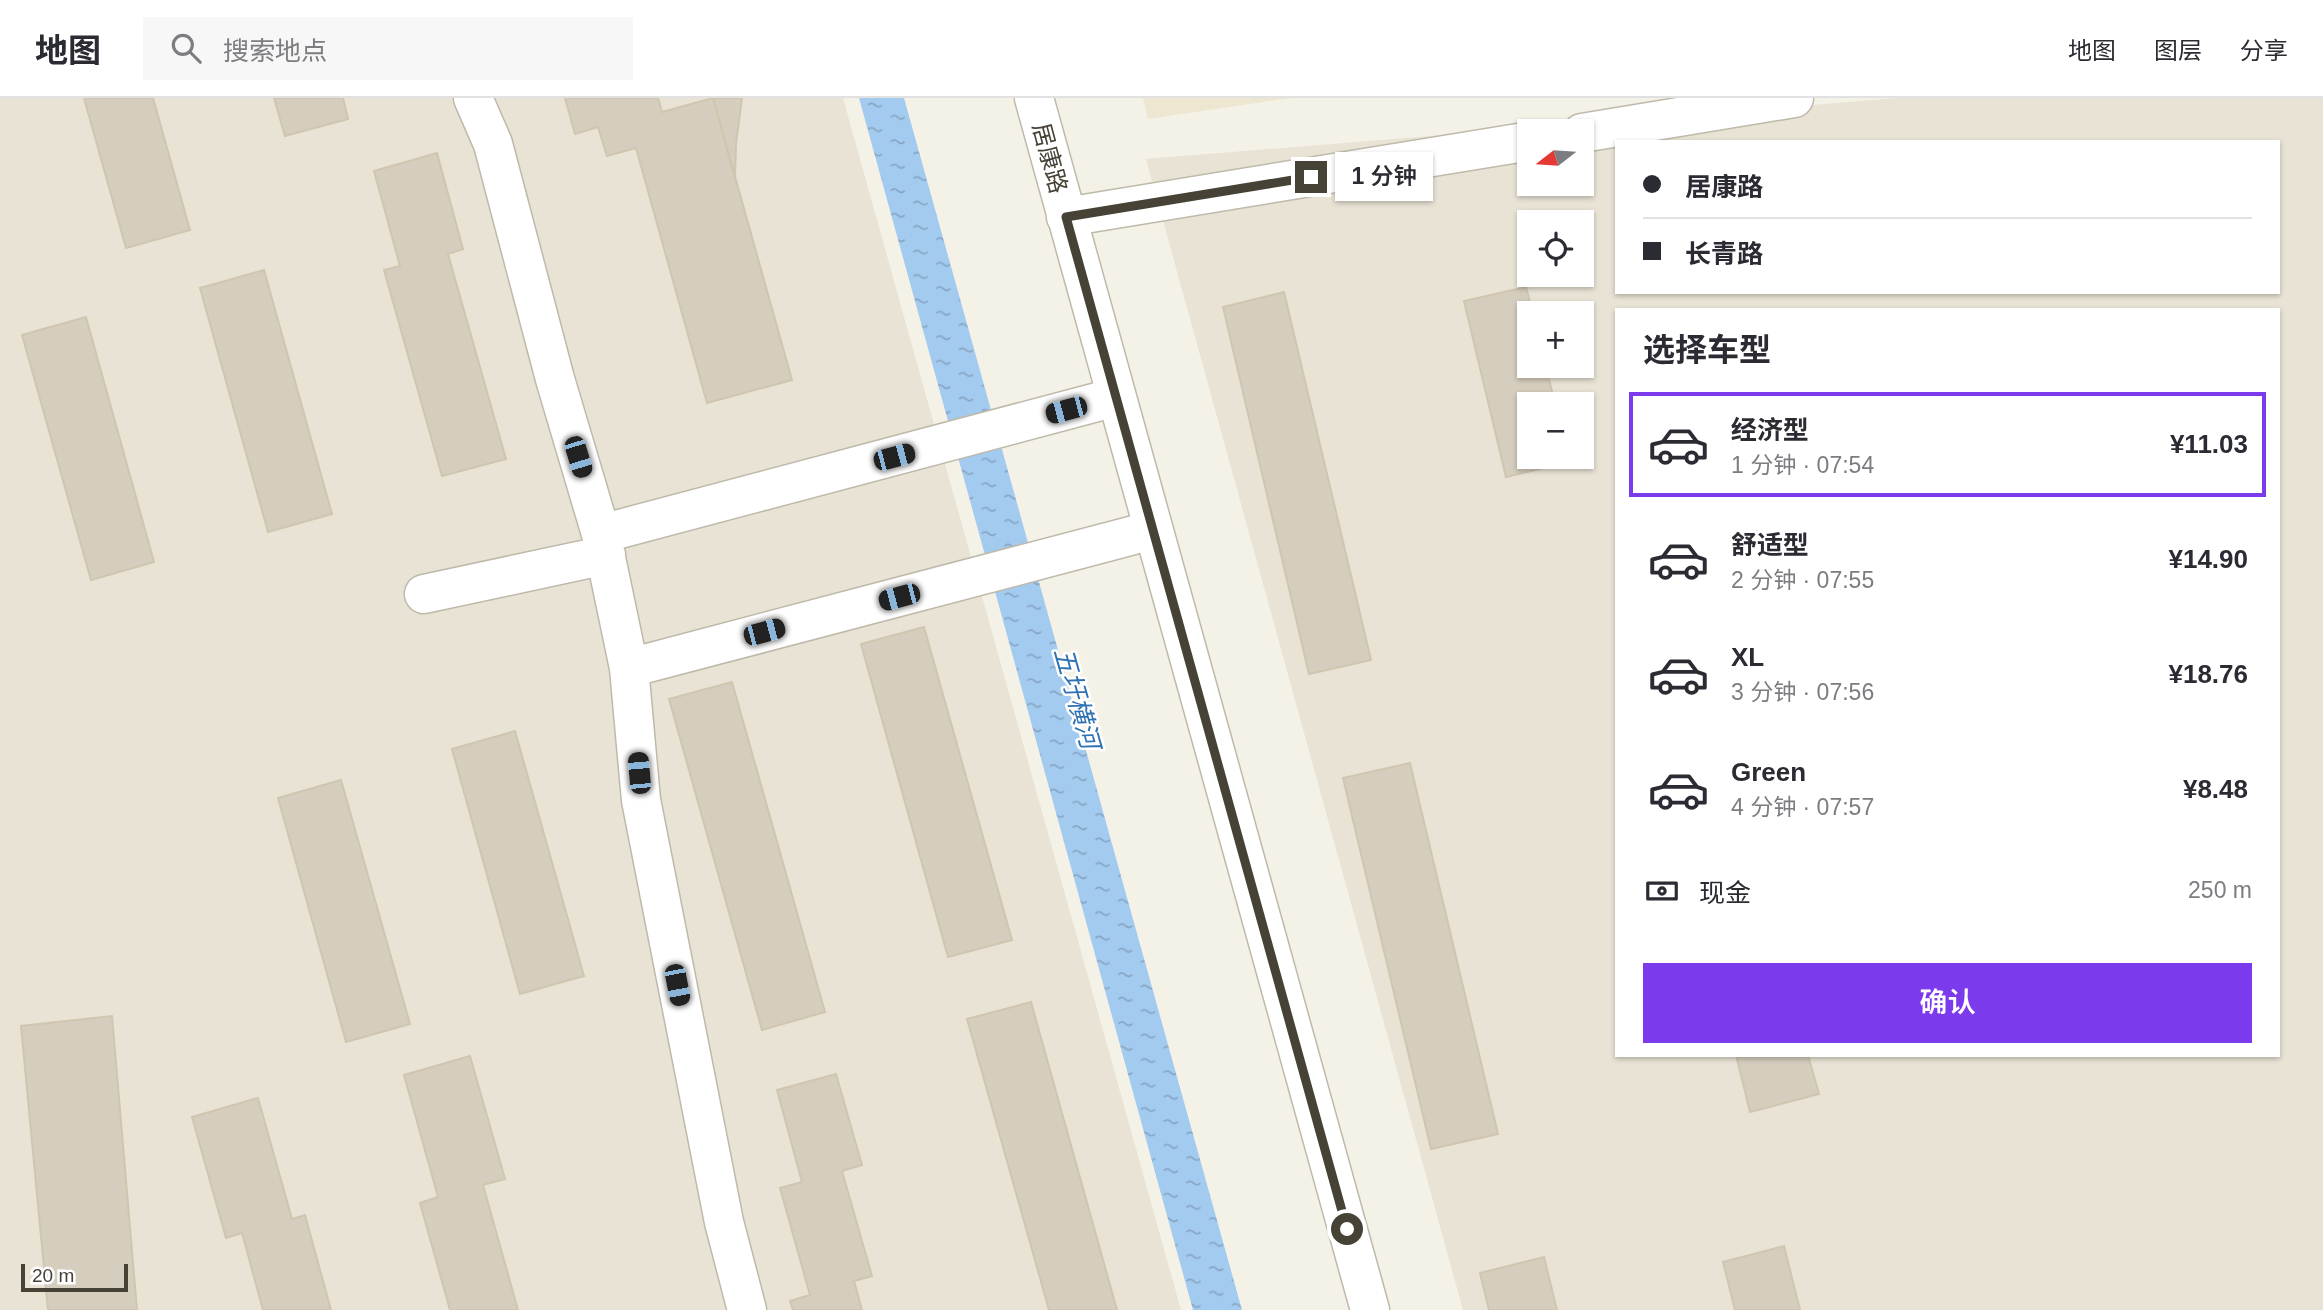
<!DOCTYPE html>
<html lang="zh">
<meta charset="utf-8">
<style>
:root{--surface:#fff;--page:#f7f7f7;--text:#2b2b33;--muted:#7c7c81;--line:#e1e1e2;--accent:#7c3aed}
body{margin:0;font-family:Helvetica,"Noto Sans SC",sans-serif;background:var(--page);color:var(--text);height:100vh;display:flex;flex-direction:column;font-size:26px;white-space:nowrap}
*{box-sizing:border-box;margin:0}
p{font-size:23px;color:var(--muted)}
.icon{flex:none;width:38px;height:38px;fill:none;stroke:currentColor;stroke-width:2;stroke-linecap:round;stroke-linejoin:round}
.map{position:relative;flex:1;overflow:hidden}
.side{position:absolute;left:1615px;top:210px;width:665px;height:749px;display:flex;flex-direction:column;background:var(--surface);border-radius:0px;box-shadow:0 2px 5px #0004}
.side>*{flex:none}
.banner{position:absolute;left:1615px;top:42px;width:665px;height:154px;border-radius:0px;box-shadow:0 2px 5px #0004;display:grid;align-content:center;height:154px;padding:0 28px;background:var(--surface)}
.needle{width:46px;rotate:253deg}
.controls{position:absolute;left:1517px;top:21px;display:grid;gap:14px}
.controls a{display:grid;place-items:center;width:77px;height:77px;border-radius:0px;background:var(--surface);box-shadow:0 2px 5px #0004;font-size:35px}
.scale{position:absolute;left:21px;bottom:18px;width:107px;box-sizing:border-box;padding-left:7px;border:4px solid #474236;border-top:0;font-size:19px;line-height:24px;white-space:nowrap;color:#474236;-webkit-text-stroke:5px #fff;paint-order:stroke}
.end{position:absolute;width:32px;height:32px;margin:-16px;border:9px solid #474236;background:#fff;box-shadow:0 0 0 4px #fff}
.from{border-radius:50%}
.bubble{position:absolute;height:49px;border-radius:0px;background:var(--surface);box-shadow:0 2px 5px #0004;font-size:23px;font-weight:600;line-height:49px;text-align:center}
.car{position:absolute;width:21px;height:42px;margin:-21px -10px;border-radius:9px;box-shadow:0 0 5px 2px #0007;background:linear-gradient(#222 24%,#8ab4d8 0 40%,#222 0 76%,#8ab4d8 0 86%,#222 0)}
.banner b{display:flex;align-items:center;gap:24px;height:66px;font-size:26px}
.banner b+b{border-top:2px solid var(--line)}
.banner i{width:18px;height:18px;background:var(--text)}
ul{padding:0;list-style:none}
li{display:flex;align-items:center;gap:21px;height:105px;margin:0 14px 10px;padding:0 14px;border:4px solid transparent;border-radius:0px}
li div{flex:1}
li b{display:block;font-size:26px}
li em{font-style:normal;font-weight:600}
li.on{border-color:var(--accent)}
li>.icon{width:63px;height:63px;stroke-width:1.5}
h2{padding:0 28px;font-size:32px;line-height:84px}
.pay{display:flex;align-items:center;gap:18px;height:77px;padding:0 28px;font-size:26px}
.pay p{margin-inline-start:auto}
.action{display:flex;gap:14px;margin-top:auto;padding:14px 28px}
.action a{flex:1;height:80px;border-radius:0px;background:var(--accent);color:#fff;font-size:28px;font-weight:600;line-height:80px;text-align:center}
header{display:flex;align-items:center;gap:42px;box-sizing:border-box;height:98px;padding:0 35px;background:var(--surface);border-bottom:2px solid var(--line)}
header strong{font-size:33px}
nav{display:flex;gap:38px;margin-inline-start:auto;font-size:24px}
.search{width:490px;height:63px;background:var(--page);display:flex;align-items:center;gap:18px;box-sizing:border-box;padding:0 24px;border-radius:0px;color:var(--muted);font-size:26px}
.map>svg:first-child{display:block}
.residential{fill:#e8e3d5;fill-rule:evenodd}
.education{fill:#ede7d1}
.water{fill:url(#water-ripples)}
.building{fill:#d5cdbd;stroke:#d0c6b0;stroke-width:2}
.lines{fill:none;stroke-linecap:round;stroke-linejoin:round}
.minor-casing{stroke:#bfb9aa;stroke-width:41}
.tertiary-casing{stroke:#bfb9aa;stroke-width:41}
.minor{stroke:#fff;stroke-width:38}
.tertiary{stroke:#fff;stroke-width:38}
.route{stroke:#474236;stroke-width:9}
.labels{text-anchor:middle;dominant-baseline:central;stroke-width:5;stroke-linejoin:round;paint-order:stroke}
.street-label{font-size:24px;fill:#474236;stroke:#fff}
.water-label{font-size:26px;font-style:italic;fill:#2f72b3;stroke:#fff}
</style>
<header>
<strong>地图</strong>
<div class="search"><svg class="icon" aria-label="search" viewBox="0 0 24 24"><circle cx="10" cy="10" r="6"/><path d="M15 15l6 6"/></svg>搜索地点</div>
<nav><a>地图</a><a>图层</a><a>分享</a></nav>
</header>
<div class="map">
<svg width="2323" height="1212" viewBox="0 0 2323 1212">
<defs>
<pattern id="water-ripples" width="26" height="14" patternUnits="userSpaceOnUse" patternTransform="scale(1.75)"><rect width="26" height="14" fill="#a3cbf0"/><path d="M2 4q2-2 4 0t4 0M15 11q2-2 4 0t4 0" fill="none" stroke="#87a6c3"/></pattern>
</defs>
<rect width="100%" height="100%" fill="#f4f1e7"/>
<path class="residential" d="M0,0h843l338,1212h-1181z
M1897,0h426v1212h-860l-317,-1151zM1530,33h52v53h-52zM1617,44h661v150h-661zM1530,124h52v53h-52zM1617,212h661v745h-661zM1530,215h52v53h-52zM1530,306h52v53h-52z"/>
<path class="education" d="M1143,0h148l-143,21z"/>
<path class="water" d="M859,0h45l338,1212h-49z"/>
<path class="building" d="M84,0h69l37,132 -64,18z
M274,0h69l5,21 -63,17z
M565,0h93l4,14 51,-14 79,282 -85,23 -71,-255 -29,8 -9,-29 -23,7z
M713,0h29l-6,46 -1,34z
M437,55l26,96 -15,5 58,205 -64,17 -58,-206 16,-4 -26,-95z
M264,172l68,244 -64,18 -68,-244z
M1526,189l7,26h-3v53h16l9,38h-25v53h38l1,5 -63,15 -42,-176z
M1284,194l87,368 -62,14 -86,-367z
M86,219l68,245 -63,18 -69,-245z
M924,529l88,313 -64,17 -87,-313z
M732,584l93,330 -63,18 -93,-331z
M515,633l69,245 -64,18 -68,-245z
M1410,665l88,371 -67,15 -88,-371z
M341,682l69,244 -64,18 -68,-244z
M1031,904l86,308h-68l-82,-291z
M112,918l25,294h-89l-27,-284z
M1736,957h72l11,39 -69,18z
M470,958l35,123 -22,6 35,125h-68l-30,-107 18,-6 -34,-122z
M836,976l26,91 -20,6 30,105 -18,5 8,29h-69l-3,-9 20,-6 -30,-107 22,-6 -25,-92z
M258,1000l34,121 13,-4 26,95h-68l-21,-77 -16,5 -34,-121z
M1784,1148l16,64h-65l-12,-48z
M1544,1159l13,53h-68l-9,-37z"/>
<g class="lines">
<defs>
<path id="minor" d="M473,0l20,46 62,235 46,155 28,134 12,132 83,422 23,88
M601,436l515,-137
M424,496l182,-39
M629,570l524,-138"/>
<path id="tertiary" d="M1034,0l336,1212
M1582,35l212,-35
M1066,119l464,-76"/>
</defs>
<use href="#minor" class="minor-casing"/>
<use href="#tertiary" class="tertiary-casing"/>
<use href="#minor" class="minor"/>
<use href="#tertiary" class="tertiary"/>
</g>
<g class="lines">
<path class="route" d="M1311,79l-245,40 281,1012"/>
</g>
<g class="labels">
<g class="street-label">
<text transform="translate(1050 60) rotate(75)">居康路</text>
</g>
<g class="water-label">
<text transform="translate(1077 600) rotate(74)">五圩横河</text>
</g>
</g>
</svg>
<div class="controls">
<a><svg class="needle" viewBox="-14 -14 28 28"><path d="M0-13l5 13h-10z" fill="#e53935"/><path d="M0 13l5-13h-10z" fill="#7c7c81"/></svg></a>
<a><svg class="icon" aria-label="locate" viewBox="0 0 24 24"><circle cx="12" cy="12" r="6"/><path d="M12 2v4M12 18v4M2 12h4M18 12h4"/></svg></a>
<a>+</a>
<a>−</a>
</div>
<div class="scale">20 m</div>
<i class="end from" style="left:1347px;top:1131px"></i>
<i class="end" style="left:1311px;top:79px"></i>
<div class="bubble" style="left:1335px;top:54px;width:98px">1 分钟</div>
<i class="car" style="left:1066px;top:312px;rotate:255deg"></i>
<i class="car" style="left:578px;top:359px;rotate:163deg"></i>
<i class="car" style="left:894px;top:359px;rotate:75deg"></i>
<i class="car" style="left:899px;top:499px;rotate:255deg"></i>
<i class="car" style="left:764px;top:534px;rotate:75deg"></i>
<i class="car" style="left:639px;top:675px;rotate:355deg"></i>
<i class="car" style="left:677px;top:887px;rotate:169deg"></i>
<div class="banner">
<b><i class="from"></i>居康路</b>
<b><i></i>长青路</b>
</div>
<section class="side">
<h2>选择车型</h2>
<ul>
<li class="on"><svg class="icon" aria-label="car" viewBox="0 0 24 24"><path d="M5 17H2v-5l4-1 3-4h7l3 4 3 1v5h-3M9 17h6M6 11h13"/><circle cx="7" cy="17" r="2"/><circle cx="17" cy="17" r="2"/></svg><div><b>经济型</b><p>1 分钟 · 07:54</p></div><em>¥11.03</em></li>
<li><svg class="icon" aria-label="car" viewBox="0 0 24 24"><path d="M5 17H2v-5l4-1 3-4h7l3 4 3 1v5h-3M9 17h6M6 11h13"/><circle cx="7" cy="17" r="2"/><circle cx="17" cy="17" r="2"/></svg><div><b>舒适型</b><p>2 分钟 · 07:55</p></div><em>¥14.90</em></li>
<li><svg class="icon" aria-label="car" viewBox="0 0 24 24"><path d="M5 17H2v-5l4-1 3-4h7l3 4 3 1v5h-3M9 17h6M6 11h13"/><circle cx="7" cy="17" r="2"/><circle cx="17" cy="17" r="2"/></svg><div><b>XL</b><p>3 分钟 · 07:56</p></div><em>¥18.76</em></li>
<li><svg class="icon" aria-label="car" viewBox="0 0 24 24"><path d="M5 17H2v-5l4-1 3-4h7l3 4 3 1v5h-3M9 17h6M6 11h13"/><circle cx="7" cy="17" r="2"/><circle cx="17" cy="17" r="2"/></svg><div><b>Green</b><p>4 分钟 · 07:57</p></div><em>¥8.48</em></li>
</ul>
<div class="pay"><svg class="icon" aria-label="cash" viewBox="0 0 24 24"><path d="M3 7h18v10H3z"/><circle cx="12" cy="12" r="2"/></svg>现金<p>250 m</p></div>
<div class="action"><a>确认</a></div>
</section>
</div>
